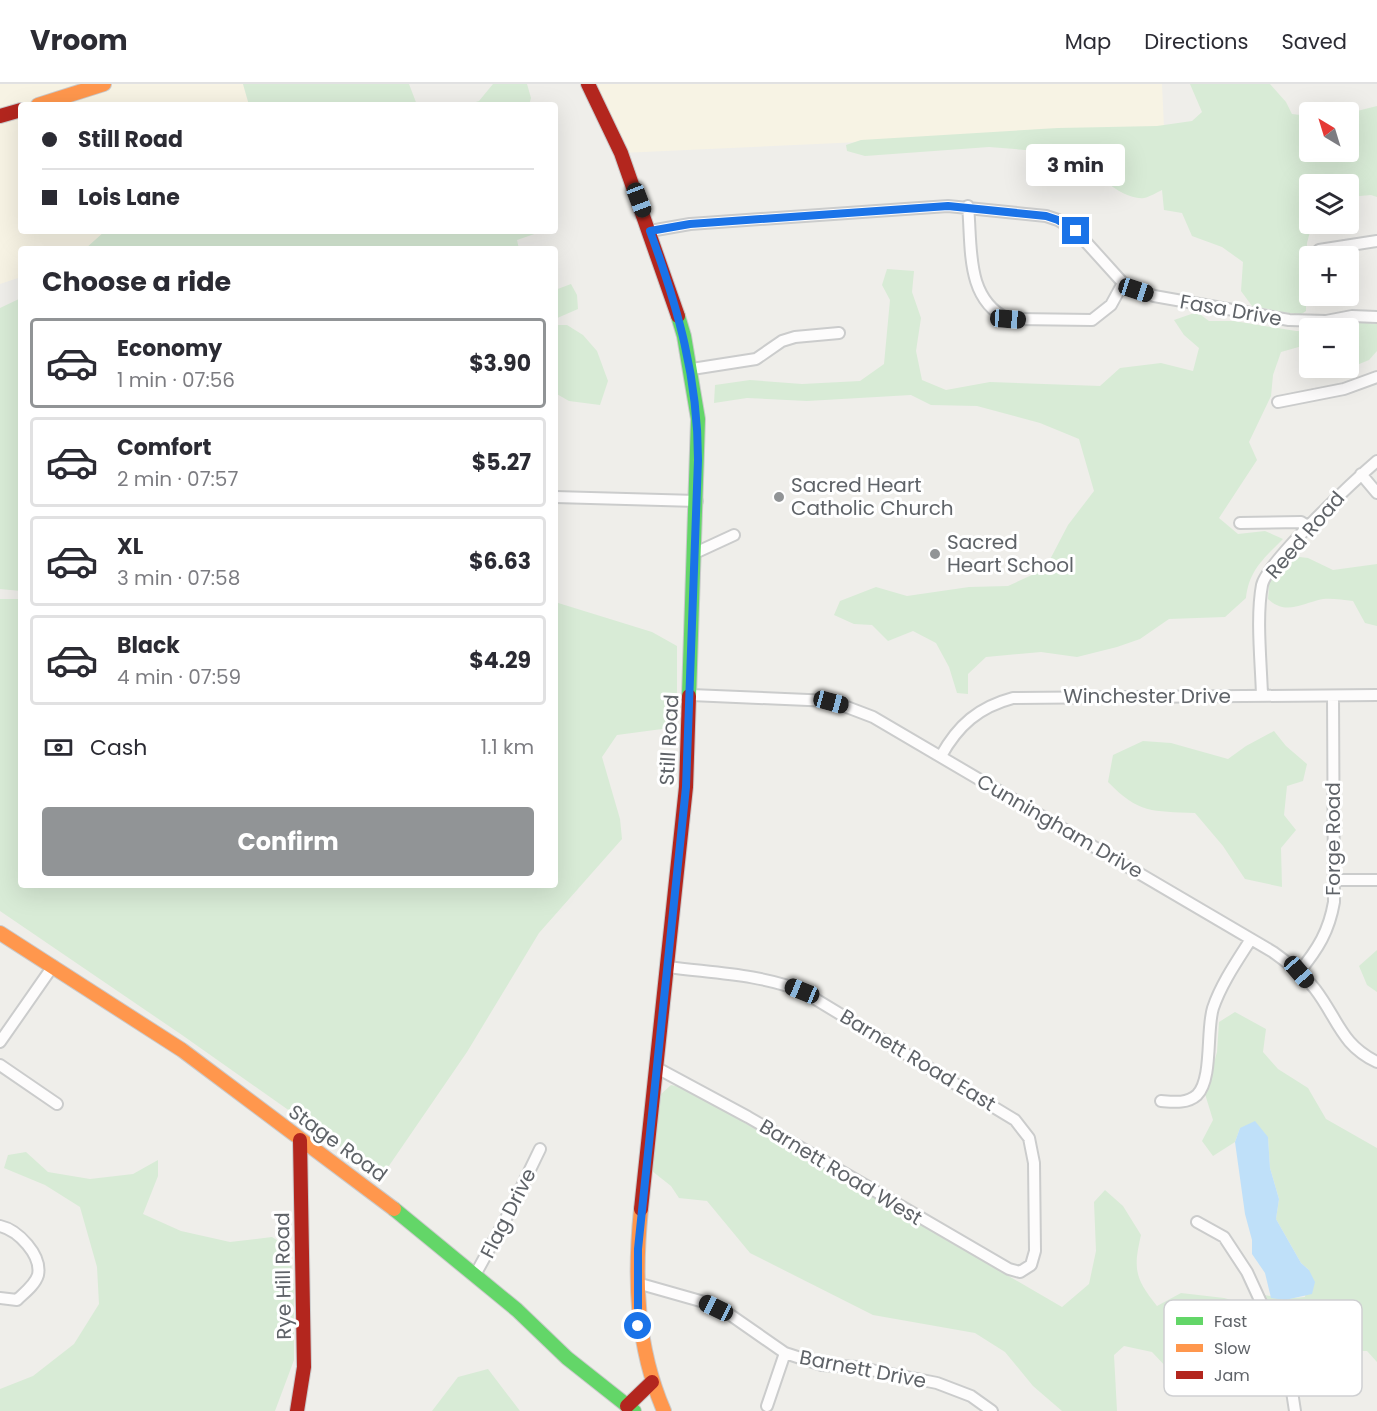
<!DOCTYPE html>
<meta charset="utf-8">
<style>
:root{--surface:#fff;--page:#f7f7f7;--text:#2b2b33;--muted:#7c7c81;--line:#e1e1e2;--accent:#919496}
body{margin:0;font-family:Poppins,sans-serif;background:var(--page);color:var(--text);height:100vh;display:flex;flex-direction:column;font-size:22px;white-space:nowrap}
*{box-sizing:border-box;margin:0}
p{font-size:20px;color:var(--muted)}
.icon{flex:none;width:33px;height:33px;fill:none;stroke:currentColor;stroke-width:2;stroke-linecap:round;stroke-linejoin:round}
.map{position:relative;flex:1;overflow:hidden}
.panel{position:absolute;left:18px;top:162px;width:540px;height:642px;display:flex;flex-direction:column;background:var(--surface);border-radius:6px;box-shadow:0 6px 24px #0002}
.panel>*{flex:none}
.top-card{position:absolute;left:18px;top:18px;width:540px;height:132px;border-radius:6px;box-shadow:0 6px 24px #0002;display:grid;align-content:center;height:132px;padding:0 24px;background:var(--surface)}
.needle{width:39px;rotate:322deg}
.buttons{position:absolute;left:1299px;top:18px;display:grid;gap:12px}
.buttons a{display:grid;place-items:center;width:60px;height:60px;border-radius:6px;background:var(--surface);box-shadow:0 6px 24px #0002;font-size:30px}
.end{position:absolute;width:27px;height:27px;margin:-14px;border:8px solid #1a73e8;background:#fff;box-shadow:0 0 0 3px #fff}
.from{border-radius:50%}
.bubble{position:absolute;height:42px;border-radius:6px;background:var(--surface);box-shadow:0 6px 24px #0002;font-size:20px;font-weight:700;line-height:42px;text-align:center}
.car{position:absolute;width:18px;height:36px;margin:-18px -9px;border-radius:8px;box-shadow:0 0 4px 2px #0007;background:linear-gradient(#222 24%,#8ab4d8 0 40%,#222 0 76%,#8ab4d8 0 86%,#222 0)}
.top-card b{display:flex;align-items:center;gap:21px;height:57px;font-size:22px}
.top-card b+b{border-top:2px solid var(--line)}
.top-card i{width:15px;height:15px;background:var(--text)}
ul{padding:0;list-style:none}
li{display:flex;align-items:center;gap:18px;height:90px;margin:0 12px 9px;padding:0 12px;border:3px solid var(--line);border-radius:6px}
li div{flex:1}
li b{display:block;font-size:22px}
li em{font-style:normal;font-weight:700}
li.active{border-color:var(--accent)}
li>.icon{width:54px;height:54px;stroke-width:1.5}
h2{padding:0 24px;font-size:27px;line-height:72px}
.pay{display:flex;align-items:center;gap:15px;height:66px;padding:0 24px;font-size:22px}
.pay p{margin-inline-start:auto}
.cta{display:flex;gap:12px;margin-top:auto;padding:12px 24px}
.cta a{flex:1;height:69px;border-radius:6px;background:var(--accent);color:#fff;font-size:24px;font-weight:700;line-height:69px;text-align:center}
header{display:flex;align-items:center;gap:36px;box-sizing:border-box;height:84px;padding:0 30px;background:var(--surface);border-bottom:2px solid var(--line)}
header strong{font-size:28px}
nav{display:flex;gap:33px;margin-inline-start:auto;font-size:21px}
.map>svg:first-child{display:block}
.commercial{fill:#f7f3e4}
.green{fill:#d8ebd6}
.water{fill:#bfe0f9}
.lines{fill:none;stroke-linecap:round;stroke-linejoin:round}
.street-casing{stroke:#cbcccc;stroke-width:14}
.fast-casing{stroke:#cacacb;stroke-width:16}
.slow-casing{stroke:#cacacb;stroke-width:16}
.jam-casing{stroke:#cacacb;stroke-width:16}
.street{stroke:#fdfcfc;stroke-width:10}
.fast{stroke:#63d668;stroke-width:14}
.slow{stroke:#ff974d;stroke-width:14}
.jam{stroke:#b3261e;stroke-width:14}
.route{stroke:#1a73e8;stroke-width:8}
.poi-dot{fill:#919496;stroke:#fff;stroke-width:2}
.labels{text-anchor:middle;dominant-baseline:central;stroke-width:6;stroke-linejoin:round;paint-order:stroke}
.street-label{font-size:20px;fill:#5f6368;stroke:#fff}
.poi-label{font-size:20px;fill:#5f6368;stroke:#fff;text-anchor:start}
.key{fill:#fff;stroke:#cfd0d2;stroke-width:1.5}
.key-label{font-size:16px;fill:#5f6368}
</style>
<header>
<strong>Vroom</strong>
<nav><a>Map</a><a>Directions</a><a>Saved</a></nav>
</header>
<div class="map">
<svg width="1377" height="1327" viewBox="0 0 1377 1327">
<rect width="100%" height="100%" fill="#efeeea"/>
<path class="commercial" d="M0,0h243l6,21h-228v126h128l-45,18h-83v28l-21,7z
M588,0h574l2,44 -543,25z"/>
<path class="green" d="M243,0h166l8,21h-168z
M493,0h34l4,14 -2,7h-63l13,-4z
M1190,0h80l16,18 6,12 17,2 1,36h38l1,-39 28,-7v91l-6,-2 -22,2 -1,-13h-38v40h2l-5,19 -1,68 -6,4 -48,-9 -11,-15 2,-29 -21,-15 -30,-11 -10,-23 -18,-3 -2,-20c-5,2 -12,7 -18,8 -22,3 -55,-30 -69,-44l-86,-7 -124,9 -18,-5 -1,-6 15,-5 197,-12 99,-2 35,-5 10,-9z
M105,147h438l-26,9 2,9h-434z
M887,185l27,2 -2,21 9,26 -5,33 6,29 24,10 44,-8 110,4 20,-18 41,-5 32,8 6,-23 -15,-13 -10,-15 23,-8 12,9h25l62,10h13v13l-28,8 -8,23 -2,21 -22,46 8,18 -38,58 19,16 27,-3 18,8c-19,19 -34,31 -37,59l-21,19 -56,2 -29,20 -23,8 -40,10 -36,-5 -55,5 -18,17v20l-11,-1 -8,-26 -13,-24 -23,-12 -25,10 -16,-16 -18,-1 -20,-9 6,-14 36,-14 31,9 62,-9 39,-1 37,-17 23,-44 26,-34 -15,-52 -39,-16 -63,-17 -46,-1 -20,-10 -104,6 -60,-3 -33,5 1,-18 35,-5 52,4 58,-3 24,-17 6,-64 -8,-15z
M571,200l6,11 1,14 -23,10v-29z
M21,214v293l-21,-2v-281z
M1358,238l19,2v27l-8,9 -22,9 1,-41h-15z
M555,241h12l16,10 14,16 11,30 -8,24 -31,-4 -14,-8z
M1291,472l17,2 25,12 44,-6v62l-12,-3 -12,-22c-10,-1 -21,-3 -30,-2 -21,4 -37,17 -55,0l2,-25z
M0,515h21v286h534v-283l97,30 25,14v81l-60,8 -15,22 18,62 2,20 -83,94 -72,119 -85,124 -200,-141 -182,-124z
M1274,647l12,15 21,18 -4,17 -16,5 -3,29 12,15 -15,18 1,39 -37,-8 -22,-33 -28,-33c-43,-2 -56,1 -87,-31l5,-27 30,-14 28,2 57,16 18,-13z
M1377,866v42l-10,-7 -8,-19z
M1235,928l31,17 -3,23 15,17 30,19 18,31 51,29v214l-10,-11h-20l-10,-23 -24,-3 -7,19v23l-10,14 -20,-55 -16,-32 23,5 22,-2 4,-27 -8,-7 -25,-44 3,-20 -9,-31 -2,-31 -28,-9 -5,14 -22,14 -11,-15 11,-21 -8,-26 12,-42 2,-30z
M671,1001l14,3 377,219 27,-23 7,-33 -2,-49 11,-12 18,16 18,29c-8,35 -6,43 16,71l24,-13 43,5 32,9 22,63 -14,2 -25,-9 -30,-5 -20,11h-21l-16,-17 -28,-6 -10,9 3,56h-55l-29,-25 -28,-34 -30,-19 -102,-18 -123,-62 -43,-52 -28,-3 -8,-12 -19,-15 8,-76z
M26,1068l22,20 42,7 43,-5 25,-14v16l-15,38 38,17 49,11 42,-5 17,11 5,38v74l-19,51h-275v-22l33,-13 41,-32 25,-40 -2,-37 -17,-60 -35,-22 -41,-17 4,-13z
M488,1285l32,42h-88l26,-34z"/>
<path class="water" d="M1255,1037l13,16 2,31 9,31 -3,20 25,44 8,7 6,12 -3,12 -27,6 -14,-2 -6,-25 -13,-19v-14l-7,-26 -10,-72 5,-14z"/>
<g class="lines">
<defs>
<path id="street" d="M968,122c4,41 -3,93 40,113l84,1 19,-15 12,-22
M650,147l40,-7 258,-18 98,10 12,4 18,11 47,52 31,13 135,24 37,1 26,-5 25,1
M1319,166l58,-9
M692,285l64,-10 26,-18 13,-4 44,-4
M1278,318l66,-13 33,-12
M1361,390l16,19
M555,413l142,4
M1240,439l61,-1 8,5
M695,469l39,-18
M691,611l140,6 42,16 400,235c15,11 30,22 42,37 23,30 26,56 62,73
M1262,611c-1,-33 -6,-78 0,-110 5,-23 94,-106 115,-124
M941,672c17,-31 38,-49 72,-58l364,-3
M1334,796h43
M1299,888c19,-23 30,-41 35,-70l-1,-206
M0,958l53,-76
M0,981l57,39
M657,984l91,49 261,152 11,3 11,-7 4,-14 -1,-88 -5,-25 -14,-18 -213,-129c-42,-17 -90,-18 -134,-24
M1161,1017c12,1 26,3 36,-6 16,-16 9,-65 16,-87 8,-24 24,-47 38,-69
M1197,1138l27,15 23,35 30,65 12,35 6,39
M0,1142c18,4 42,29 38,49 -3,10 -14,18 -21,25l-17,-2
M475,1191l35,-64 30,-62
M637,1199l67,19 25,12 56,39 37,12 34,2 81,16 34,13 21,15
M767,1322l18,-53"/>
<path id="fast" d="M678,232l6,20 14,83 -9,277
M394,1125l123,101 50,48 67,53"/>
<path id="slow" d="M38,21l66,-21
M0,849l182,117 212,159
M641,1125c-7,70 -5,137 23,202"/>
<path id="jam" d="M588,0l33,69 57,163
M0,32l21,-6
M641,1125l45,-422 3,-91
M627,1322l25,-24
M297,1327l7,-44 -4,-227"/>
</defs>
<use href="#street" class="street-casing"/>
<use href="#fast" class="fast-casing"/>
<use href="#slow" class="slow-casing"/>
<use href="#jam" class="jam-casing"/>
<use href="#street" class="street"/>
<use href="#fast" class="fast"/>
<use href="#slow" class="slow"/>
<use href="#jam" class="jam"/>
</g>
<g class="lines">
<path class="route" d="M638,1242v-77l48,-462 12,-327c0,-82 -20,-152 -48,-229l40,-7 258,-18 98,10 12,4 18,11"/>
</g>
<g class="poi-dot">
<circle cx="779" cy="413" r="6"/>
<circle cx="935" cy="470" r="6"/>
</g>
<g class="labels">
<g class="street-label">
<text transform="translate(1231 226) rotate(10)">Fasa Drive</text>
<text transform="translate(1305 451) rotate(-49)">Reed Road</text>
<text x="1147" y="612">Winchester Drive</text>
<text transform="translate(669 656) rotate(-87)">Still Road</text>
<text transform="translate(1060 742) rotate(30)">Cunningham Drive</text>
<text transform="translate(1333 755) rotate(-90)">Forge Road</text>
<text transform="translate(918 976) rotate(31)">Barnett Road East</text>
<text transform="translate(338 1059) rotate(36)">Stage Road</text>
<text transform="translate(841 1088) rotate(31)">Barnett Road West</text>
<text transform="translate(508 1129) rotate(-63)">Flag Drive</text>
<text transform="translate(283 1192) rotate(-91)">Rye Hill Road</text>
<text transform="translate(863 1285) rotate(11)">Barnett Drive</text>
</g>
<g class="poi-label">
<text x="791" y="401">Sacred Heart<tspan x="791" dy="23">Catholic Church</tspan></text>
<text x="947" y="458">Sacred<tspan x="947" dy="23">Heart School</tspan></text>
</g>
</g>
<rect x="1164" y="1216" width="198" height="96" rx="9" class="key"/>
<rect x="1176" y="1233" width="27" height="8" fill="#63d668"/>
<rect x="1176" y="1260" width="27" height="8" fill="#ff974d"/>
<rect x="1176" y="1287" width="27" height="8" fill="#b3261e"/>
<g class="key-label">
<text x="1214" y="1243">Fast</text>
<text x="1214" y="1270">Slow</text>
<text x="1214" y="1297">Jam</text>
</g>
</svg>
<div class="buttons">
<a><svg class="needle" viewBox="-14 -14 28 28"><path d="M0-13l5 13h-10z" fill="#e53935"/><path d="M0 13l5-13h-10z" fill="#7c7c81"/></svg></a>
<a><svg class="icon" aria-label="layers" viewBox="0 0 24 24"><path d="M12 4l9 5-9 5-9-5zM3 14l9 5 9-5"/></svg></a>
<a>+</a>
<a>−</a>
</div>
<i class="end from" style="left:638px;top:1242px"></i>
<i class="end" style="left:1076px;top:147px"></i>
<div class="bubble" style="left:1026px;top:60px;width:99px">3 min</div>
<i class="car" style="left:639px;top:116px;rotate:159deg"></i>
<i class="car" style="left:1136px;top:206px;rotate:108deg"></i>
<i class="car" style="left:1008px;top:235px;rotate:94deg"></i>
<i class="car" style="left:831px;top:618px;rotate:105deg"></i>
<i class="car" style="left:1299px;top:888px;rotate:139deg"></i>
<i class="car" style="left:802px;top:907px;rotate:292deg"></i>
<i class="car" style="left:716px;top:1224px;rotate:296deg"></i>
<div class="top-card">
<b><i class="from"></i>Still Road</b>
<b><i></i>Lois Lane</b>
</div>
<section class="panel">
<h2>Choose a ride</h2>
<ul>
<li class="active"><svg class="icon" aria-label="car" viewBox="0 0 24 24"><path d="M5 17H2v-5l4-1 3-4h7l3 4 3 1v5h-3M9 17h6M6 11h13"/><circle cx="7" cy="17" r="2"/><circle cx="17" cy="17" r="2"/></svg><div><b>Economy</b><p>1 min · 07:56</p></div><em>$3.90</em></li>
<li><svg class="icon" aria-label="car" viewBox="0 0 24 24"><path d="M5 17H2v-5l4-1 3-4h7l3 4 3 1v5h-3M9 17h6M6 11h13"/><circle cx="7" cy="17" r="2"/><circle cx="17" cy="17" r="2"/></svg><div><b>Comfort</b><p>2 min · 07:57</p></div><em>$5.27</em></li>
<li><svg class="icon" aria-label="car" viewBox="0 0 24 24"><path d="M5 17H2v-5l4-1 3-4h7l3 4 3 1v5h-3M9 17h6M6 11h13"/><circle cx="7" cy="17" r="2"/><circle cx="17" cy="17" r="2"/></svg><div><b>XL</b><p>3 min · 07:58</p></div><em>$6.63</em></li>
<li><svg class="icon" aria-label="car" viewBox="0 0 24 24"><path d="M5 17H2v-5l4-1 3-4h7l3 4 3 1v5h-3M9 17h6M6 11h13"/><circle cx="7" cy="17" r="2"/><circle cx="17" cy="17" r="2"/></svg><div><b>Black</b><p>4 min · 07:59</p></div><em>$4.29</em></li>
</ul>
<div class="pay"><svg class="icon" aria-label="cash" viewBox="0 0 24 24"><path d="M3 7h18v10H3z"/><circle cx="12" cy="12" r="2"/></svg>Cash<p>1.1 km</p></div>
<div class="cta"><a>Confirm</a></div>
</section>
</div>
